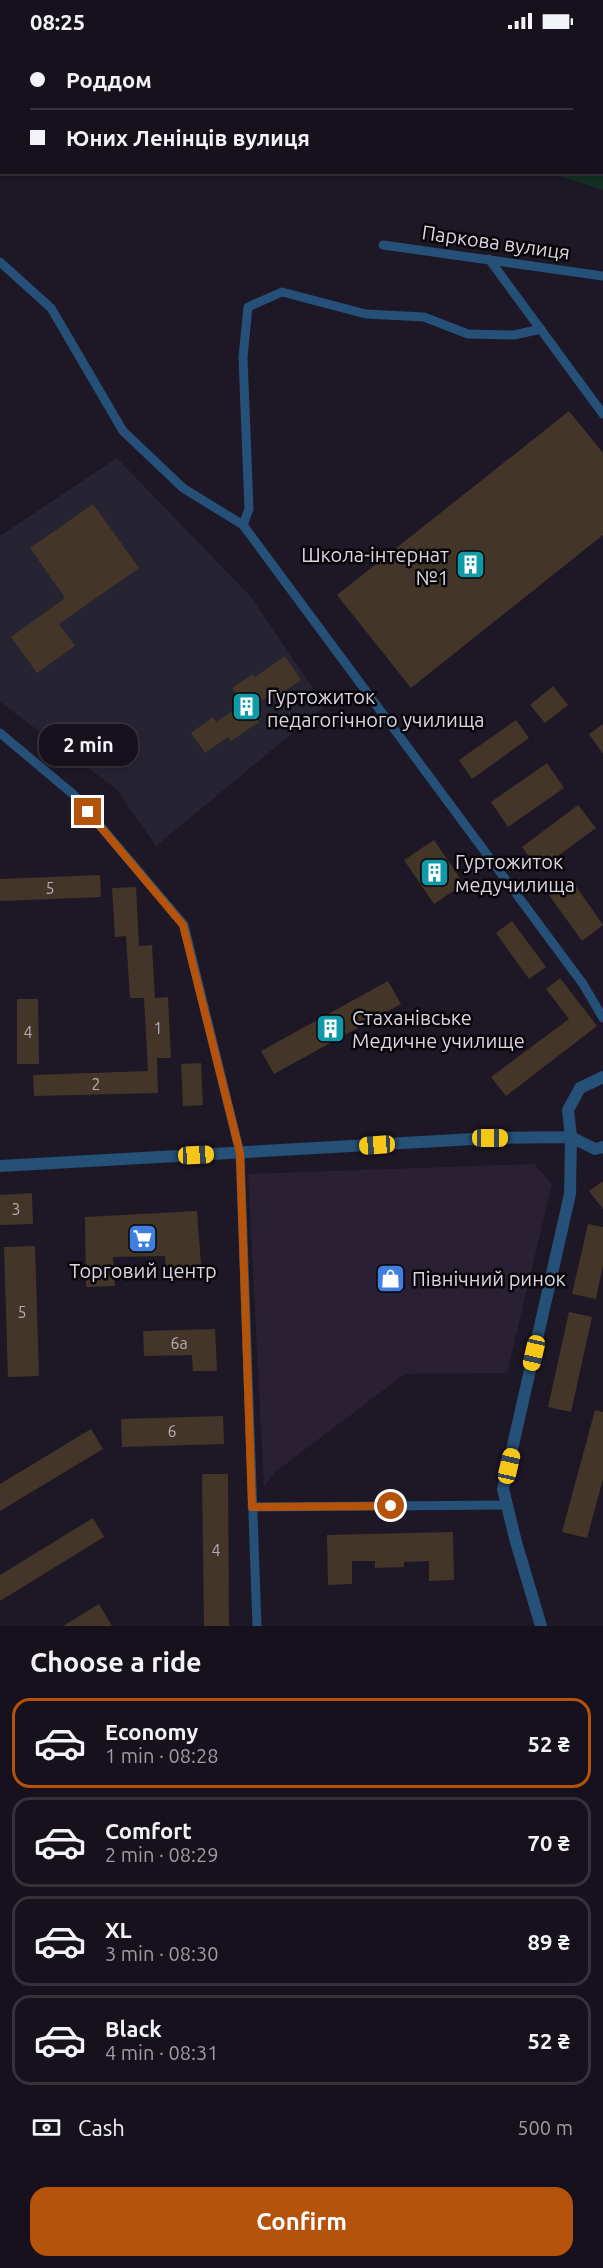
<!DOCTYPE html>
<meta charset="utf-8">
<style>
:root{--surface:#16111c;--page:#231f29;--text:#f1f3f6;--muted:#9e9da3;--line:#35313b;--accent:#b45309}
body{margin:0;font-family:Ubuntu,sans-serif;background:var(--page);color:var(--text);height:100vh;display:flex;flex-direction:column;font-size:22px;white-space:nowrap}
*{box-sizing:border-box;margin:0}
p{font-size:20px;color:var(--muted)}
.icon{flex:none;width:33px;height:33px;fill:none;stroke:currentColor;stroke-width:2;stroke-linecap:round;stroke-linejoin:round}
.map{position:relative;height:1584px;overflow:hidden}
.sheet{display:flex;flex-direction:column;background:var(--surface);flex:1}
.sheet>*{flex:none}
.banner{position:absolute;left:0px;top:0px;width:603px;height:132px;box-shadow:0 3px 9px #0003,0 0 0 2px var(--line);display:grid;align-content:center;height:132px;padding:0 30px;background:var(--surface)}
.end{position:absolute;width:27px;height:27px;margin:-14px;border:8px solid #b45309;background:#fff;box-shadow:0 0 0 3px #fff}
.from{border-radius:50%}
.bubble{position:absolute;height:42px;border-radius:18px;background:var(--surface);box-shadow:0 3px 9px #0003,0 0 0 2px var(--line);font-size:20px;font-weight:600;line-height:42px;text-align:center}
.car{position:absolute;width:18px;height:36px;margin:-18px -9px;border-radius:8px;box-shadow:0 0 4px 2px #0007;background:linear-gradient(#f5c518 24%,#345 0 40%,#f5c518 0 76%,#345 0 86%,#f5c518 0)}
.banner b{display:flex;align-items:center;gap:21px;height:57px;font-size:22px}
.banner b+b{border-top:2px solid var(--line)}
.banner i{width:15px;height:15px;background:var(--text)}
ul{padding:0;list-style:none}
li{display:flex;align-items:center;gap:18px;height:90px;margin:0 12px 9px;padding:0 18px;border:3px solid var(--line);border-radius:18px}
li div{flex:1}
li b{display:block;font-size:22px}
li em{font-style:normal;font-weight:600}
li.selected{border-color:var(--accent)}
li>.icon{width:54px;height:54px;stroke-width:1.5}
h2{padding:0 30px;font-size:27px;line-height:72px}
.pay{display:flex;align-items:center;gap:15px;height:66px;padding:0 30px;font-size:22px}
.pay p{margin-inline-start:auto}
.button{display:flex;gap:12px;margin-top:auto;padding:12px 30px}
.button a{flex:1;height:69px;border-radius:18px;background:var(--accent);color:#fff;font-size:24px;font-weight:600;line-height:69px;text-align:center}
.status{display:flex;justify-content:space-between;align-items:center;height:42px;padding:0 30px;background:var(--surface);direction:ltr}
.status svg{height:16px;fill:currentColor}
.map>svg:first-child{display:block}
.built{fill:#292034}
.education{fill:#262333}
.green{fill:#133022}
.building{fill:#433628}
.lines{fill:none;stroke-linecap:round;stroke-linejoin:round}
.minor{stroke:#255077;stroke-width:9}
.tertiary{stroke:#255077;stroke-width:12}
.route{stroke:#b45309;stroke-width:8}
.labels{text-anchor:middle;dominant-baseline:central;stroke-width:5;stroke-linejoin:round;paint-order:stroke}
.number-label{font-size:16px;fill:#b4aeb2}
.street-label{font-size:20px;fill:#dad6e0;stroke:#07050a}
.poi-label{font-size:20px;fill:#dad6e0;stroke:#07050a;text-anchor:start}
</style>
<div class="status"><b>08:25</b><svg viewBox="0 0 49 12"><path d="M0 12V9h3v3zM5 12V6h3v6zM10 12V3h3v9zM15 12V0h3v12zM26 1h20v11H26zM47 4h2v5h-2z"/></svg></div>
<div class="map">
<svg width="603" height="1584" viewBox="0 0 603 1584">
<rect width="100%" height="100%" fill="#1e1726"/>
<path class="built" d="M534,1122l18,20 -45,189 -102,1 -130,98 -11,15 -16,-313z"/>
<path class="education" d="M117,416l133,138 75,110 -169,140 -40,-57 -116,-87v-166z"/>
<path class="green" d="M527,0h76v148l-53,-17 52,-1v-128l-78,-1z"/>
<path class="building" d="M569,369l34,42v82l-192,153 -74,-93z
M93,462l46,64 -80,56 16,22 -38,27 -26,-36 54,-39 -35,-50z
M285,614l16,24 -29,20 -3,-4 -19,13 9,13 -28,19 -3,-4 -23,16 -14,-20 22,-16 3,5 27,-18 -11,-16 21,-14 2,3z
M553,644l15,19 -23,18 -15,-18z
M516,678l13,18 -57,41 -13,-19z
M603,682v30l-14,-20z
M547,721l17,25 -56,39 -17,-25z
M578,763l18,23 -57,42 -17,-23z
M434,798l30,44 -30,20 -30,-44z
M100,833l1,22 -101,4v-22z
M571,837l32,46 -21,16 -33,-46z
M136,845l3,59 13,-1 3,53 13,-1 3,61h-14l1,35 -124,3 -1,-21 115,-4 -4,-73h-14l-4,-62 -11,1 -3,-49z
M512,879l34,46 -17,12 -33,-46z
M560,936l37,48 -91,70 -15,-19 78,-58 -23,-30z
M388,939l13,23 -127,70 -13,-23z
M17,957h21l1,65h-22z
M201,1021l2,42 -20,1 -2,-42z
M603,1139v28l-14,-18z
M32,1151l1,31 -33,1v-30z
M197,1169l5,67 -35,2 -2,-24 -52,1 2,29 -29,1 -1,-70z
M588,1182l15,3v38l-7,34 -24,-5z
M35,1204l4,130 -31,1 -4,-130z
M569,1270l23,5 -21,95 -23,-5z
M215,1287l2,42h-24l-1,-16 -48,1 -1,-25z
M595,1368l8,2v67l-16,59 -25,-6z
M223,1374l1,28 -102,3 -1,-28z
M91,1387l12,20 -103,62v-27z
M202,1432h26l1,152h-25z
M93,1476l11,19 -104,64v-26z
M453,1490l1,48 -25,1v-20l-25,1v5l-29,1v-7h-23v23l-24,1 -1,-50z
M99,1562l13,22h-49z"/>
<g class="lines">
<path class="minor" d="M383,203l220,31
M489,217l114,155
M0,220l51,46 72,123 60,57 60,37 340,459 20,34
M243,483l6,-16 -6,-152 5,-50 34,-15 84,22 58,3 44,17 46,1 27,-6
M0,691l74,62 110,130 56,228 17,473
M252,1465l255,-2"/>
<path class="tertiary" d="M0,1124l491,-28 80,-1 24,12 8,-2
M541,1584l-25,-84 -13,-53 67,-295 1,-57 -3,-27 12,-22 23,-11"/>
</g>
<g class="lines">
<path class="route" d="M88,770l95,113 57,228 12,354 139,-1"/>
</g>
<defs>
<symbol id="building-square" viewBox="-11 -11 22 22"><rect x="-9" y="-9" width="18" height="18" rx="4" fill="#0f9aa8" stroke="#07050a"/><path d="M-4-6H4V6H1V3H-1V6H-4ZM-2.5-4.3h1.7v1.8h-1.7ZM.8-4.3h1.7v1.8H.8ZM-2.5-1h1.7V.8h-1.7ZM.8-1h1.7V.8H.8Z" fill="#fff"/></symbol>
<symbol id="supermarket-square" viewBox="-11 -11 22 22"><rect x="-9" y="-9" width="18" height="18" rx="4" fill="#3f7fe0" stroke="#07050a"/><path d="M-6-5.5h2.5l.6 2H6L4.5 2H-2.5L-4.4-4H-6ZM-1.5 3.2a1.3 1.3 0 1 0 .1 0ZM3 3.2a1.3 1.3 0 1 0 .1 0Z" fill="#fff"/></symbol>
<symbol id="shop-square" viewBox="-11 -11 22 22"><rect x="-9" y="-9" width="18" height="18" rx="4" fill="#3f7fe0" stroke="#07050a"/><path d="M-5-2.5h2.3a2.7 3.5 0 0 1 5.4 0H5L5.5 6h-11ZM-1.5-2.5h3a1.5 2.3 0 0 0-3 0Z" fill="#fff"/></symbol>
</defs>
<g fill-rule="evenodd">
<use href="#building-square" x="454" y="506" width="33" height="33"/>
<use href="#building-square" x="230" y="648" width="33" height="33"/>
<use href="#building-square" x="418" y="814" width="33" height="33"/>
<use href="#building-square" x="314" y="970" width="33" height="33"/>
<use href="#supermarket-square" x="126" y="1180" width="33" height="33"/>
<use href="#shop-square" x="374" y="1220" width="33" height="33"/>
</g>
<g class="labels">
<g class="number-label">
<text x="50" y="846">5</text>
<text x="158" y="986">1</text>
<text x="28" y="990">4</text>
<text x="96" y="1042">2</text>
<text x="16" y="1167">3</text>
<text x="22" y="1270">5</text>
<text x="179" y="1301">6а</text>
<text x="172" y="1389">6</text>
<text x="216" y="1508">4</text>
</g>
<g class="street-label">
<text transform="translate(496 200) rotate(8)">Паркова вулиця</text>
</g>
<g class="poi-label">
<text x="449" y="512" text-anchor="end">Школа-інтернат<tspan x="449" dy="23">№1</tspan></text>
<text x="267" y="654">Гуртожиток<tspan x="267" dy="23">педагогічного училища</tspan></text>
<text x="455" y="819">Гуртожиток<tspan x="455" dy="23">медучилища</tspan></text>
<text x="352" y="975">Стаханівське<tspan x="352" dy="23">Медичне училище</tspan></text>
<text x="143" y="1228" text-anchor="middle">Торговий центр</text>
<text x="412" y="1236">Північний ринок</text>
</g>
</g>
</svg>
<i class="end from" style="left:391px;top:1464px"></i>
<i class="end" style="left:88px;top:770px"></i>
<div class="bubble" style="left:39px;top:682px;width:99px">2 min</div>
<i class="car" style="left:490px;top:1096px;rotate:90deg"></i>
<i class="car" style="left:377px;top:1103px;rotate:266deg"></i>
<i class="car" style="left:196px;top:1113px;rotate:87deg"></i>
<i class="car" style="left:534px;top:1311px;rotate:193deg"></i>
<i class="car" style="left:509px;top:1424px;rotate:13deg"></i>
<div class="banner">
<b><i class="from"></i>Роддом</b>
<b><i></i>Юних Ленінців вулиця</b>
</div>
</div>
<section class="sheet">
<h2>Choose a ride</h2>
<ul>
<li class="selected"><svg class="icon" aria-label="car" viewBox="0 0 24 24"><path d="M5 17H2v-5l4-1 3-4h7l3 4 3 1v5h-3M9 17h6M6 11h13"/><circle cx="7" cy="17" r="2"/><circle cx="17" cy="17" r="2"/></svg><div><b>Economy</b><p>1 min · 08:28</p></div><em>52 ₴</em></li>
<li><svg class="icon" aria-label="car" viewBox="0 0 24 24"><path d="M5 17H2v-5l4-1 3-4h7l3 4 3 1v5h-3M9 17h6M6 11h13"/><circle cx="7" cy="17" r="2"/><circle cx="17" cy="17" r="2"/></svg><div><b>Comfort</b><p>2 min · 08:29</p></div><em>70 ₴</em></li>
<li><svg class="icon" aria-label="car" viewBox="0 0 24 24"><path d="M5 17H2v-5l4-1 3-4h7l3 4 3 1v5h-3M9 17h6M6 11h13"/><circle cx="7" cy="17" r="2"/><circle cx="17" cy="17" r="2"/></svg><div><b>XL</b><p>3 min · 08:30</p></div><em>89 ₴</em></li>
<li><svg class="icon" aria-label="car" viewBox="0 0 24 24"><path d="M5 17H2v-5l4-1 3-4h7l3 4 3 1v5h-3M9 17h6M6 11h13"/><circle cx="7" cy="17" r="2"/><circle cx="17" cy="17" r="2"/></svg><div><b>Black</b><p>4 min · 08:31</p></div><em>52 ₴</em></li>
</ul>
<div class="pay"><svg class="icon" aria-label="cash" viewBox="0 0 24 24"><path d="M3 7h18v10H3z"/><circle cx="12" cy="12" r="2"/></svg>Cash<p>500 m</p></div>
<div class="button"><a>Confirm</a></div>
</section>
